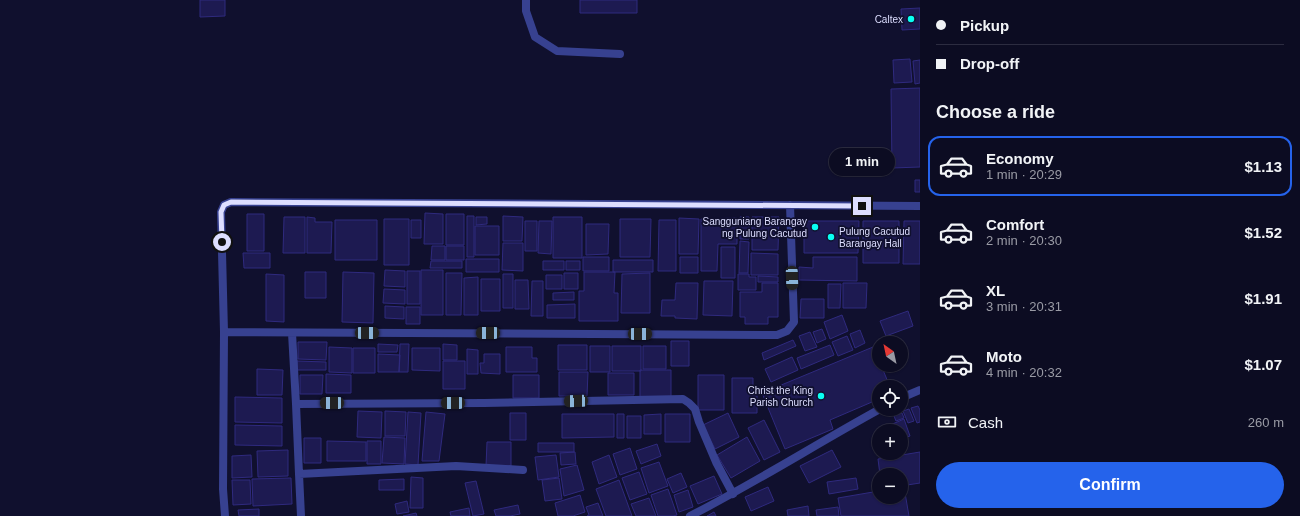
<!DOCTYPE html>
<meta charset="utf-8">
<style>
:root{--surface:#0c0c22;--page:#1a1a2f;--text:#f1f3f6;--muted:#9a9ba5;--line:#2c2c40;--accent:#2563eb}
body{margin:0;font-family:Helvetica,sans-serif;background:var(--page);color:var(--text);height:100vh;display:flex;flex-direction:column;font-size:15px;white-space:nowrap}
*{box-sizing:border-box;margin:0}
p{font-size:13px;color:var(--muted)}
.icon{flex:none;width:22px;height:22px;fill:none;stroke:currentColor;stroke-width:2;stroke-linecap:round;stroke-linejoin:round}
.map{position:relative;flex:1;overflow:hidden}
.details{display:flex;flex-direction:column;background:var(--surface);width:380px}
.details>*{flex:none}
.top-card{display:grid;align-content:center;height:88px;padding:0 16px;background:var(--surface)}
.needle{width:26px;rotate:327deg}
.fabs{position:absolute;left:872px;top:336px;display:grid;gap:8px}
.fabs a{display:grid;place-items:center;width:36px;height:36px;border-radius:50%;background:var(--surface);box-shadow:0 1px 3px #0004,0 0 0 1px var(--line);font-size:20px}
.end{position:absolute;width:18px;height:18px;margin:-9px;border:5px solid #dddeff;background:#111;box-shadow:0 0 0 2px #111}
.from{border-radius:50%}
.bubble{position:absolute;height:28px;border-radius:14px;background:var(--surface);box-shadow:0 1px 3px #0004,0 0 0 1px var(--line);font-size:13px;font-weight:700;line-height:28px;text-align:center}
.car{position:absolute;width:12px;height:24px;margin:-12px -6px;border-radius:5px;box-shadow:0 0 3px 1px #0007;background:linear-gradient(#222 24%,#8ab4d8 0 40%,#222 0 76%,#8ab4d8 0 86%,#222 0)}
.top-card b{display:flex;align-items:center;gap:14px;height:38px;font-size:15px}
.top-card b+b{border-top:1px solid var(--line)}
.top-card i{width:10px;height:10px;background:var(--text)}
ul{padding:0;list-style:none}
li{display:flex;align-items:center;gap:12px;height:60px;margin:0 8px 6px;padding:0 8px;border:2px solid transparent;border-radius:12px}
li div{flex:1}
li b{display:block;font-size:15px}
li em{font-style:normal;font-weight:700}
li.selected{border-color:var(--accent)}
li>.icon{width:36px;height:36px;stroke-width:1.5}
h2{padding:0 16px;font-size:18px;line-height:48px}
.pay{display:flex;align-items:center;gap:10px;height:44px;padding:0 16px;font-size:15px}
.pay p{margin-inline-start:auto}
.cta{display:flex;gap:8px;margin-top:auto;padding:8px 16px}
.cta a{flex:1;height:46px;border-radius:24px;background:var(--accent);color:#fff;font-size:16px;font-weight:700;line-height:46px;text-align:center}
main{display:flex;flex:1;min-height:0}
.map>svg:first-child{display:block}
.building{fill:#1d1a51;stroke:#2f2a7e}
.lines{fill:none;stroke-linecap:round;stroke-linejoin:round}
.lane{stroke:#374190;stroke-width:8}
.street{stroke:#374190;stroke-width:8}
.route{stroke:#dddeff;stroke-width:5}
.poi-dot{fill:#09fff3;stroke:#10102e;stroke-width:1.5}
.labels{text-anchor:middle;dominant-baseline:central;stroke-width:3.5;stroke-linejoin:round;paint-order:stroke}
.poi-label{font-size:10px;fill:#dddeff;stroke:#10102e;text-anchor:end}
</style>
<main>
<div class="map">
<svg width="920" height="516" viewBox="0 0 920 516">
<rect width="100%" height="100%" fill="#10102e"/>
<path class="building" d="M200,0h25v16l-25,1z
M580,0h57v13h-57z
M920,8v21l-18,1 -1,-21z
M910,59l2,23 -18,1 -1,-23z
M920,60v23l-5,1 -2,-23z
M920,88v79l-28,1 -1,-79z
M915,180h5v12h-5z
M425,213l18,1v30h-19z
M247,214h17v37h-17z
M446,214h18v31h-18z
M467,216h7v41h-7z
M503,216l20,1 -1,24h-19z
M284,217h21v36h-22z
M307,217l8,1v4h17l-1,31h-24z
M476,217h11v7l-11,1z
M553,217h29v41h-29z
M740,217h9v22h-9z
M752,217h27l-1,33h-26z
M679,218l20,1 -1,35h-19z
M737,218v26h-19l-1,27h-16v-52z
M384,219h25v46h-25z
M620,219h31l-1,38h-30z
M335,220h42v40h-42z
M411,220h10v18h-10z
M659,220h17v51h-18z
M525,221h12v30h-12z
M539,221h13l-1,33 -13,-1z
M804,221h55l-1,32h-54z
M863,221h36v42h-36z
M904,221h16v43h-17z
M586,224h23l-1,30 -22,1z
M475,226h24v29h-24z
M740,241l9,1 -1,31h-9z
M503,243h20v28l-21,-1z
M432,246h13v14h-14z
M446,246h18v14h-18z
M721,247h14v31h-14z
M243,253h27v15h-26z
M751,253l27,1v21h-27z
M583,257h26v14h-26z
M680,257h18v16h-18z
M813,257h44v24l-58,-1v-13l14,1z
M466,259h33v13h-33z
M613,260h40v12h-40z
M431,261h31v7h-32z
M543,261h21v9h-21z
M566,261h14v9h-14z
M385,270l20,1v16l-21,-1z
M421,270h22v45h-22z
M407,271h13v33h-13z
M305,272h21v26h-21z
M343,272l31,1 -1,50 -31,-1z
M584,272h31l-1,21h4v28h-39v-30h5z
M446,273h16l-1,42h-15z
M564,273h14v16h-14z
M650,273v40h-29l1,-39z
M266,274l18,1v47l-18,-1z
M503,274h10v34h-10z
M738,274h11v3h7v13h-18z
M546,275h16v14h-16z
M758,276l20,1v5h-20z
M478,277v38h-14v-37z
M481,279h19v32h-19z
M515,280h13l1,29h-14z
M532,281h11v35h-12z
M704,281h29l-1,35 -29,-1z
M676,283h22l-1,36 -22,-1v-2h-14l1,-16h13z
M762,283h16v34h-10v7h-23v-7h-5v-25h22z
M843,283h24l-1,25h-23z
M828,284h13l-1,24h-12z
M384,289l21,1v14l-22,-1z
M574,292v8h-21v-7z
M801,299h23v19h-24z
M575,304v14h-28v-13z
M385,306l19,1v12l-19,-1z
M406,307h14v17h-14z
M908,311l5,15 -27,10 -6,-15z
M842,315l6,16 -18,8 -6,-17z
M822,329l4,10 -9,4 -4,-11z
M860,330l5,13 -10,5 -5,-14z
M810,332l7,15 -12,4 -6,-15z
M847,336l6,14 -15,6 -6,-14z
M895,339l1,4h-10z
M793,340l3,6 -32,14 -2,-7z
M671,341h18v25h-18z
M298,342h29l-1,18 -28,-1z
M378,344l20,1 -1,7h-19z
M400,344h9l-1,28h-9z
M443,344l14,1v15h-14z
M558,345h29v25h-29z
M830,345l4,10 -33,14 -4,-11z
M590,346h20v26h-20z
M612,346h29v25h-29z
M643,346h23v23h-23z
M329,347l23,1v25l-23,-1z
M506,347h26v11h5v14h-31z
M873,347l6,14v4h2l9,22h-11v12l-49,21 3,9 -48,20 -23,-56z
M353,348h22v25h-22z
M412,348h28v23l-28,-1z
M467,349l11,1v24h-11z
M378,354l22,1 -1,17h-21z
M484,354h16v20l-19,-1 -1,-10h4z
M792,357l6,13 -27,12 -6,-13z
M297,361l29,1v8h-29z
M443,361h22v28h-22z
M257,369l26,1 -1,25h-25z
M640,370h31v27h-31z
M559,372h29l-1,24h-28z
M608,373h26v22h-26z
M326,374l25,1v18h-25z
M300,375h23l-1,19h-22z
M513,375h26v23h-26z
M698,375h26v35h-26z
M732,378h21v15h4v20h-25z
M235,397l47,1v25l-47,-1z
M918,406l2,4v12l-3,1 -6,-15z
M909,409l5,12 -6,2 -5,-12z
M358,411l24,1 -1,26 -24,-1z
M385,411l21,1 -1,24h-20z
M408,412l13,1 -3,52 -13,-1z
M426,412l19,2 -6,47h-17z
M510,413h16v27h-16z
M728,413l11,24 -24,12 -12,-24z
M902,413l2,5 -8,3 -2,-5z
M562,414h52v23l-52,1z
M617,414h7v24h-7z
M661,414v20h-17v-19z
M665,414h25v28h-25z
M627,416h14v22h-14z
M904,419l6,17 -9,3v-8h-10l-3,-5z
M764,420l16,32 -16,8 -16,-32z
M235,425l47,1v20l-47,-1z
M384,437l21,1 -1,26 -22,-1z
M747,437l13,24 -29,17 -14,-23z
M304,438h17v25h-17z
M327,441l39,1v19h-39z
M367,441h14v23h-14z
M487,442h24v24h-25z
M538,443h36v9h-36z
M657,444l4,12 -20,8 -5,-13z
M630,448l7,21 -17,6 -7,-21z
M288,450v26l-30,1 -1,-26z
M832,450l9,17 -32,16 -9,-17z
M575,452l1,12 -15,1 -1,-12z
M920,452v31l-19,3v-11h-21l-2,-16z
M251,455l1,22 -20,1v-22z
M556,455l3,22 -21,3 -3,-23z
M609,455l8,22 -18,7 -7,-22z
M659,462l9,24 -19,7 -8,-25z
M577,465l7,25 -20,6 -4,-27z
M639,472l8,22 -17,6 -8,-22z
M681,473l6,14 -14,6 -6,-14z
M714,476l8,18 -24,10 -8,-18z
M411,477l12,1v30h-13z
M291,478l1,26 -39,2 -1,-27z
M559,478l3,21 -17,2 -3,-21z
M856,478l2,11 -29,5 -2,-12z
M404,479v11h-25v-10z
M232,480h18l1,24 -18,1z
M619,480l13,36h-26l-10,-27z
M476,481l8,33 -11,2 -8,-33z
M768,487l6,14 -23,10 -6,-14z
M901,487h3l5,29h-68l-3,-18 41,-7v6h22z
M668,489l9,26 -4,1h-15l-7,-21z
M688,490l5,17 -14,5 -5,-17z
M580,495l5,17 -12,4h-15l-3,-13z
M649,498l7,18h-20l-5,-12z
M407,501l2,11 -12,2 -2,-10z
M598,503l5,13h-16l2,-1 -3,-8z
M518,505l2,9 -10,2h-14l-2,-6z
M808,506l1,10h-21l-1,-6z
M838,507l1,9h-22l-1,-6z
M469,508l1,8h-19l-1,-4z
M259,509v7h-20l-1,-6z
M714,512l2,4h-9z
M416,513l1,3h-14z"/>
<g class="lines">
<path class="lane" d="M526,0v11l9,26 22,14 63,3"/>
<path class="street" d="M224,332l553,3 10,-4 7,-9 -4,-117
M292,333l4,71
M901,398l19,-8
M299,474l-3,-70 188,-1 199,-4 6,4 6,6 4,13 17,40 17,32
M225,516l-2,-27 1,-157 -3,-120 3,-7 7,-3 689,4
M301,516l-2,-42 157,-8 67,4
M690,516c65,-33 126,-72 190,-107"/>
</g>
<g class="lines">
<path class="route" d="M222,242l-1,-30 3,-7 7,-3 631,4"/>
</g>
<g class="poi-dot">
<circle cx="911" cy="19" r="4"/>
<circle cx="815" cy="227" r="4"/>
<circle cx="831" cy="237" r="4"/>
<circle cx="821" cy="396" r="4"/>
</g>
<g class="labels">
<g class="poi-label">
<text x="903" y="19">Caltex</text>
<text x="807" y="221">Sangguniang Barangay<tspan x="807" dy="12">ng Pulung Cacutud</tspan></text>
<text x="839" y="231" text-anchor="start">Pulung Cacutud<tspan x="839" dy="12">Barangay Hall</tspan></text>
<text x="813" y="390">Christ the King<tspan x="813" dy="12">Parish Church</tspan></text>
</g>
</g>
</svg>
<div class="fabs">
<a><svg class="needle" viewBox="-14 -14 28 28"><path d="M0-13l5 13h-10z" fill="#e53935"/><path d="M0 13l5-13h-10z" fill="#9a9ba5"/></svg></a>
<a><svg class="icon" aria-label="locate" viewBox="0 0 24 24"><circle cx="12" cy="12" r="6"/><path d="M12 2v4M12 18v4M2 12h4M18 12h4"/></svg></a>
<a>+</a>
<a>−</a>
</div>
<i class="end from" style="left:222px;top:242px"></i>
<i class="end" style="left:862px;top:206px"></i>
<div class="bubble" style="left:829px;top:148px;width:66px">1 min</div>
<i class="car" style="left:792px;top:278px;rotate:178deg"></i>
<i class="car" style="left:367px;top:333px;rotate:90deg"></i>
<i class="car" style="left:488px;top:333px;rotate:270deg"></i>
<i class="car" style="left:640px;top:334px;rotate:90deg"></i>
<i class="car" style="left:576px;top:401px;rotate:268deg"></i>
<i class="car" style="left:332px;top:403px;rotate:270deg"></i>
<i class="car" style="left:453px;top:403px;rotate:270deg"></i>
</div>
<section class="details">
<div class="top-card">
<b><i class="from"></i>Pickup</b>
<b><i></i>Drop-off</b>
</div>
<h2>Choose a ride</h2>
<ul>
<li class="selected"><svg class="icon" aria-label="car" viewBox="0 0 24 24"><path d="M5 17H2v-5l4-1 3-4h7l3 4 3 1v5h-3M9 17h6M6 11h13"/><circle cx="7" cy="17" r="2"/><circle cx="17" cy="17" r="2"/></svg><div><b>Economy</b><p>1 min · 20:29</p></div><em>$1.13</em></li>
<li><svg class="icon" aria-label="car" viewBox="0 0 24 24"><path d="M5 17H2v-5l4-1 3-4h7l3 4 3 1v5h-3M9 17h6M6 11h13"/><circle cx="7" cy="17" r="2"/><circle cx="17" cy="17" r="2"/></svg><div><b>Comfort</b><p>2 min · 20:30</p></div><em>$1.52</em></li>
<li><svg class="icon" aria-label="car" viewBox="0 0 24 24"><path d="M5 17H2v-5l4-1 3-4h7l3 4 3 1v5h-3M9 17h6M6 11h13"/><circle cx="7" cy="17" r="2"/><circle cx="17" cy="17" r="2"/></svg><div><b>XL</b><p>3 min · 20:31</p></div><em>$1.91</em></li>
<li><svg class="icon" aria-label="car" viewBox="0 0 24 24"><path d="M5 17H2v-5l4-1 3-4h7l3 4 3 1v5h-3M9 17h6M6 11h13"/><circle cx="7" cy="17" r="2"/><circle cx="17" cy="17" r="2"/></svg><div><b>Moto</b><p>4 min · 20:32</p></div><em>$1.07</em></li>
</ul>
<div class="pay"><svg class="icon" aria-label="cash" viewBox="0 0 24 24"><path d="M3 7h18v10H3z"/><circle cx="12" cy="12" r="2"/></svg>Cash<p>260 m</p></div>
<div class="cta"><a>Confirm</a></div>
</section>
</main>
